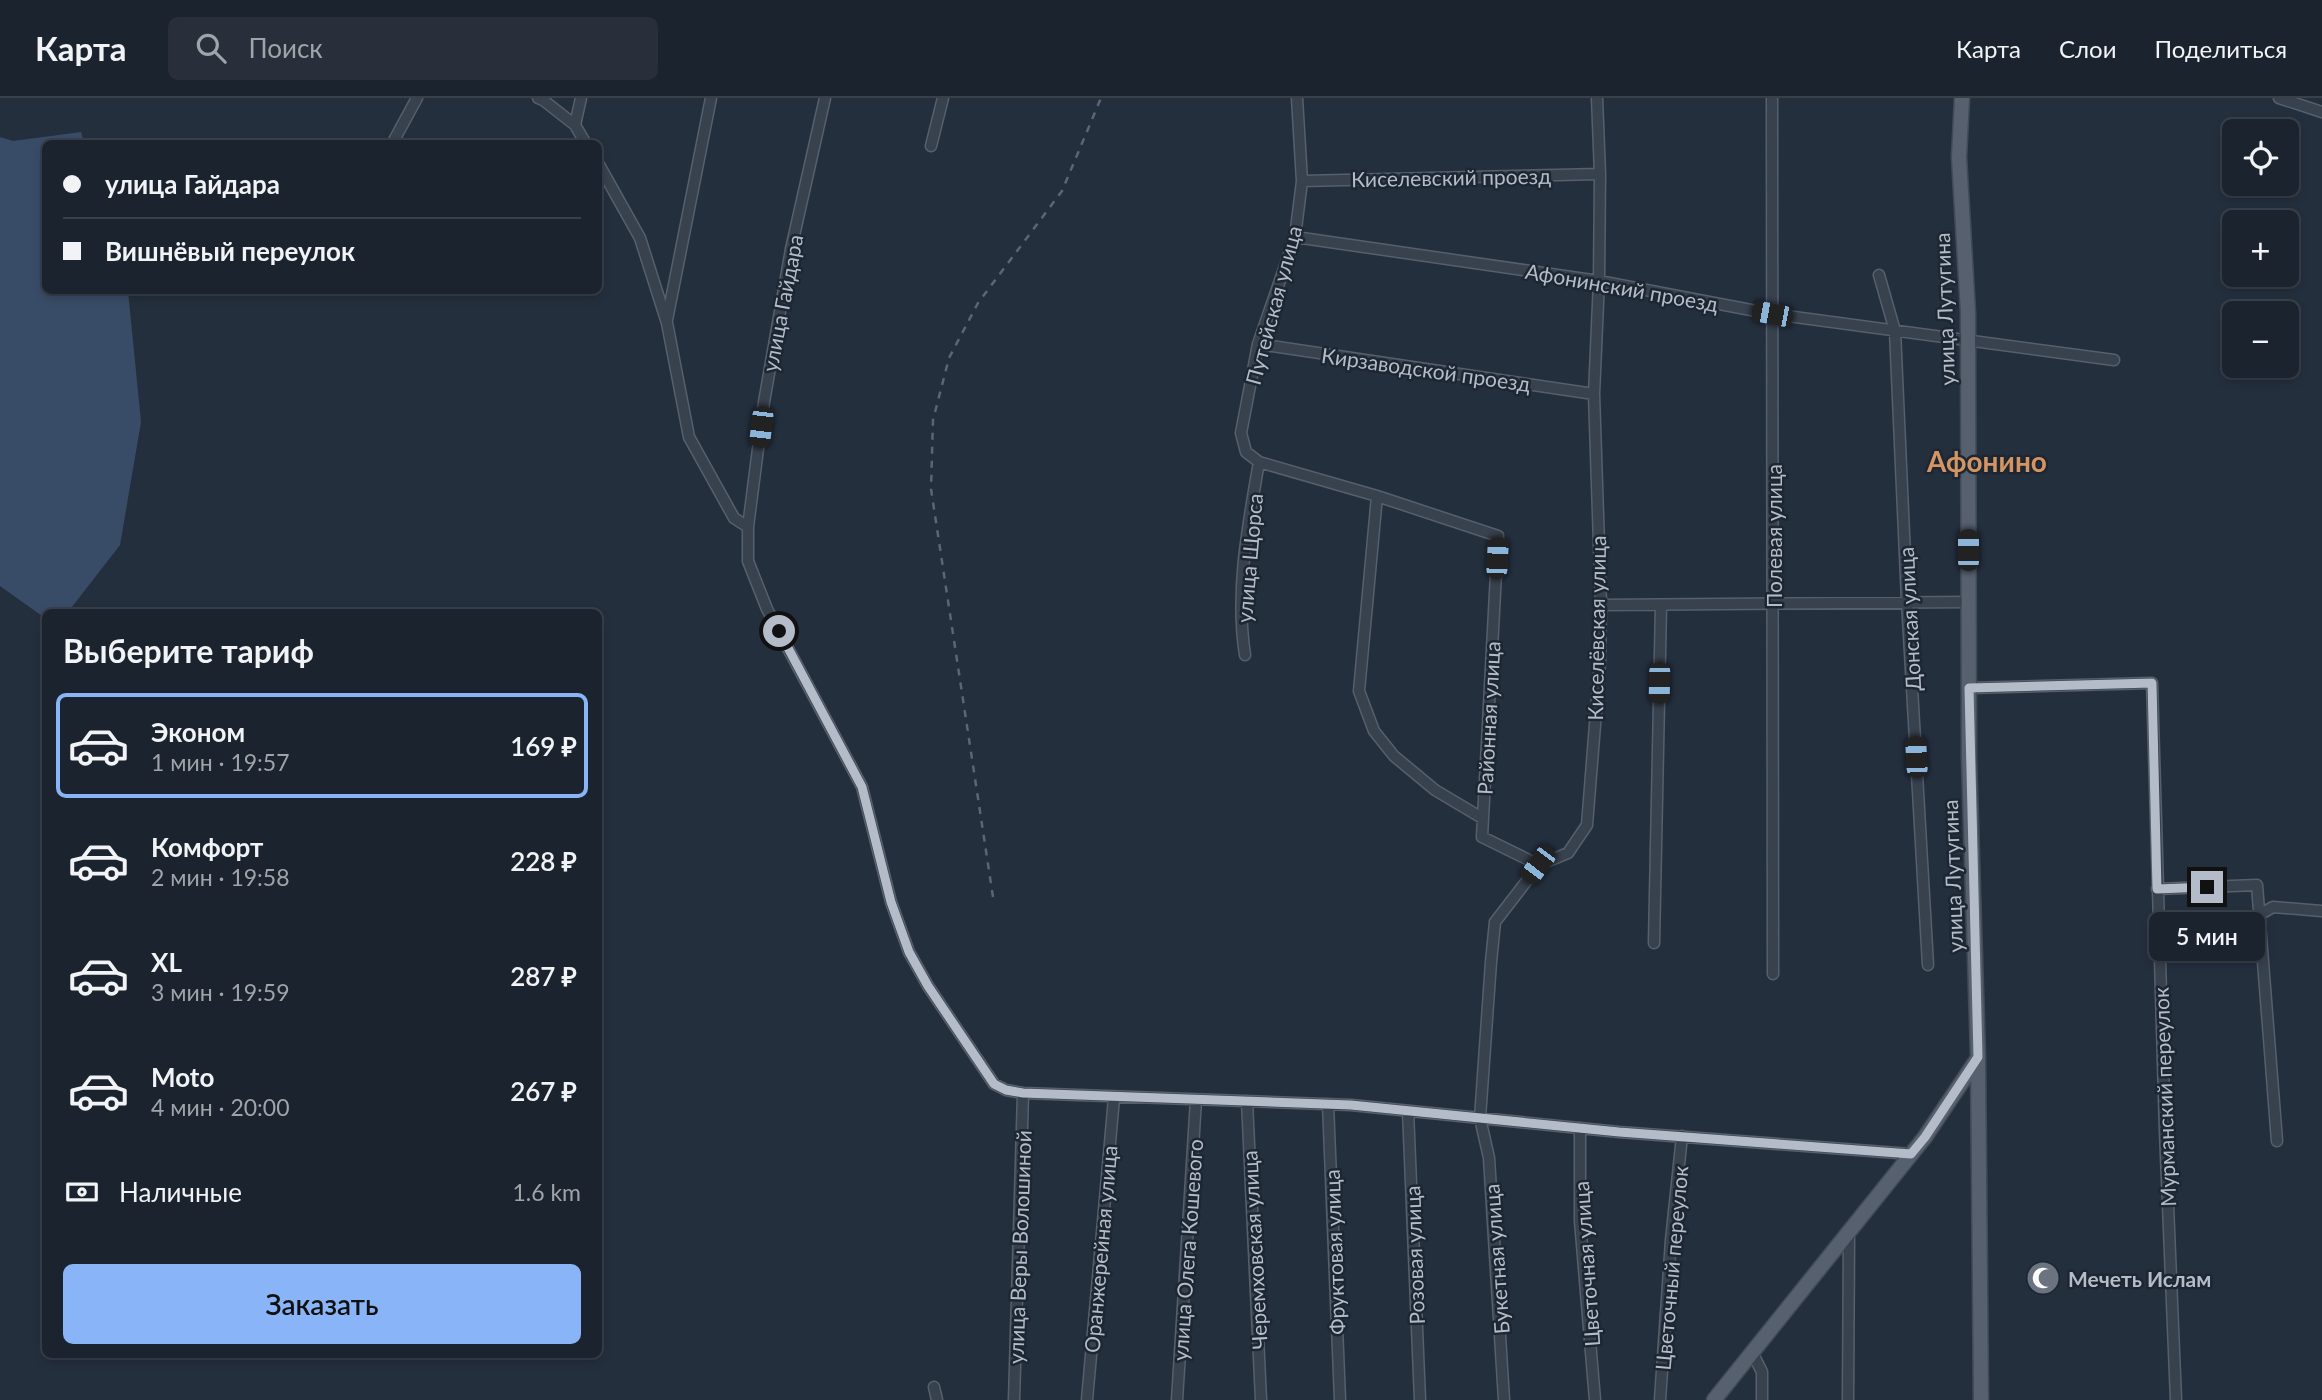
<!DOCTYPE html>
<html lang="ru">
<meta charset="utf-8">
<style>
:root{--surface:#1b232e;--page:#282f3a;--text:#f1f3f6;--muted:#a0a4aa;--line:#39404a;--accent:#8ab4f8}
body{margin:0;font-family:Lato,sans-serif;background:var(--page);color:var(--text);height:100vh;display:flex;flex-direction:column;font-size:26px;white-space:nowrap}
*{box-sizing:border-box;margin:0}
p{font-size:23px;color:var(--muted)}
.icon{flex:none;width:38px;height:38px;fill:none;stroke:currentColor;stroke-width:2;stroke-linecap:round;stroke-linejoin:round}
.map{position:relative;flex:1;overflow:hidden}
.panel{position:absolute;left:42px;top:511px;width:560px;height:749px;display:flex;flex-direction:column;background:var(--surface);border-radius:10px;box-shadow:0 4px 10px #0003,0 0 0 2px var(--line)}
.panel>*{flex:none}
.top-card{position:absolute;left:42px;top:42px;width:560px;height:154px;border-radius:10px;box-shadow:0 4px 10px #0003,0 0 0 2px var(--line);display:grid;align-content:center;height:154px;padding:0 21px;background:var(--surface)}
.tools{position:absolute;left:2222px;top:21px;display:grid;gap:14px}
.tools a{display:grid;place-items:center;width:77px;height:77px;border-radius:10px;background:var(--surface);box-shadow:0 4px 10px #0003,0 0 0 2px var(--line);font-size:35px}
.end{position:absolute;width:32px;height:32px;margin:-16px;border:9px solid #b4bcc9;background:#111;box-shadow:0 0 0 4px #111}
.from{border-radius:50%}
.bubble{position:absolute;height:49px;border-radius:10px;background:var(--surface);box-shadow:0 4px 10px #0003,0 0 0 2px var(--line);font-size:23px;font-weight:600;line-height:49px;text-align:center}
.car{position:absolute;width:21px;height:42px;margin:-21px -10px;border-radius:9px;box-shadow:0 0 5px 2px #0007;background:linear-gradient(#222 24%,#8ab4d8 0 40%,#222 0 76%,#8ab4d8 0 86%,#222 0)}
.top-card b{display:flex;align-items:center;gap:24px;height:66px;font-size:26px}
.top-card b+b{border-top:2px solid var(--line)}
.top-card i{width:18px;height:18px;background:var(--text)}
ul{padding:0;list-style:none}
li{display:flex;align-items:center;gap:21px;height:105px;margin:0 14px 10px;padding:0 7px;border:4px solid transparent;border-radius:10px}
li div{flex:1}
li b{display:block;font-size:26px}
li em{font-style:normal;font-weight:600}
li.on{border-color:var(--accent)}
li>.icon{width:63px;height:63px;stroke-width:1.5}
h2{padding:0 21px;font-size:32px;line-height:84px}
.pay{display:flex;align-items:center;gap:18px;height:77px;padding:0 21px;font-size:26px}
.pay p{margin-inline-start:auto}
.primary-button{display:flex;gap:14px;margin-top:auto;padding:14px 21px}
.primary-button a{flex:1;height:80px;border-radius:10px;background:var(--accent);color:#111;font-size:28px;font-weight:600;line-height:80px;text-align:center}
header{display:flex;align-items:center;gap:42px;box-sizing:border-box;height:98px;padding:0 35px;background:var(--surface);border-bottom:2px solid var(--line)}
header strong{font-size:33px}
nav{display:flex;gap:38px;margin-inline-start:auto;font-size:24px}
.search{width:490px;height:63px;background:var(--page);display:flex;align-items:center;gap:18px;box-sizing:border-box;padding:0 24px;border-radius:10px;color:var(--muted);font-size:26px}
.map>svg:first-child{display:block}
.water{fill:#394c67}
.lines{fill:none;stroke-linecap:round;stroke-linejoin:round}
.minor-casing{stroke:#565f6c;stroke-width:13}
.major-casing{stroke:#414a57;stroke-width:17}
.minor{stroke:#38414e;stroke-width:10}
.major{stroke:#56606e;stroke-width:14}
.rail{stroke:#5a6575;stroke-width:2.5;stroke-dasharray:7 7;stroke-linecap:butt}
.route{stroke:#b4bcc9;stroke-width:9}
.labels{text-anchor:middle;dominant-baseline:central;stroke-width:5;stroke-linejoin:round;paint-order:stroke}
.street-label{font-size:21px;fill:#b4bcc9;stroke:#1d2633}
.poi-label{font-size:21px;font-weight:bold;fill:#b4bcc9;stroke:#1d2633;text-anchor:start}
.district-label{font-size:28px;font-weight:bold;fill:#d59563;stroke:#1d2633}
</style>
<header>
<strong>Карта</strong>
<div class="search"><svg class="icon" aria-label="search" viewBox="0 0 24 24"><circle cx="10" cy="10" r="6"/><path d="M15 15l6 6"/></svg>Поиск</div>
<nav><a>Карта</a><a>Слои</a><a>Поделиться</a></nav>
</header>
<div class="map">
<svg width="2322" height="1302" viewBox="0 0 2322 1302">
<rect width="100%" height="100%" fill="#242f3e"/>
<path class="water" d="M81,34l3,11 -38,1v146l82,1 13,131 -21,123 -52,67h-22l-1,6 -45,-32v-449l13,4z"/>
<g class="lines">
<defs>
<path id="minor" d="M538,0l5,2 32,25 11,19
M825,0l-34,151 -27,153 -16,125v34l19,48 95,178 29,115 18,50 19,34 66,98 12,6 17,3 328,12 268,27 292,22
M1297,0l5,83 -7,56 -37,107 -17,89 5,19 13,10 118,34 121,40 -16,301 57,28
M1772,0l1,876
M2279,0l43,14
M575,27l6,-27
M392,46l25,-46
M931,48l12,-48
M598,65l42,75 27,85 22,114 45,81 14,9
M1302,83l298,-7
M1295,139l304,44 173,33 342,46
M1879,177l16,56 12,270 21,364
M667,222l44,-222
M1258,246l336,50
M1377,398l-18,195 15,40 20,25 41,34 47,28
M1601,507l367,-3
M1245,557c-10,-64 3,-130 14,-193
M1969,590l183,-5 13,449 11,268
M2157,791l100,-4 20,256
M2259,817l14,-8 49,4
M1654,845l7,-338
M1247,1003l14,299
M1328,1006l12,296
M1408,1013l12,289
M1580,1030v93l15,179
M1752,1254l10,20v28
M934,1289l3,13
M1014,1302l9,-307
M1087,1302l27,-302
M1177,1302l19,-300
M1504,1302l-15,-242 -9,-40 11,-156 4,-40 44,-57 29,-12 19,-28 13,-163 1,-57 -7,-211 5,-113 1,-107 -3,-76
M1660,1302l11,-160 11,-104
M1848,1302l1,-166"/>
<path id="major" d="M1962,0l-3,59 9,155 1,446 9,299 3,343
M1714,1302l211,-263 53,-79"/>
</defs>
<use href="#minor" class="minor-casing"/>
<use href="#major" class="major-casing"/>
<use href="#minor" class="minor"/>
<use href="#major" class="major"/>
<path class="rail" d="M993,799l-62,-408 2,-69 16,-62 29,-55 84,-112 39,-93"/>
</g>
<g class="lines">
<path class="route" d="M779,533l83,156 29,115 18,50 19,34 66,98 12,6 17,3 328,12 268,27 292,22 14,-17 53,-80 -9,-369 183,-5 5,206 50,-2"/>
</g>
<defs>
<symbol id="mosque-disc" viewBox="-11 -11 22 22"><circle r="9.5" fill="#6b7280" stroke="#1d2633"/><path d="M3.5-4.9A6 6 0 1 0 3.5 4.9A5 5 0 1 1 3.5-4.9Z" fill="#fff"/></symbol>
</defs>
<g fill-rule="evenodd">
<use href="#mosque-disc" x="2024" y="1161" width="38" height="38"/>
</g>
<g class="labels">
<g class="street-label">
<text transform="translate(1451 79) rotate(-1)">Киселевский проезд</text>
<text transform="translate(1622 189) rotate(10)">Афонинский проезд</text>
<text transform="translate(782 205) rotate(-79)">улица Гайдара</text>
<text transform="translate(1273 207) rotate(-75)">Путейская улица</text>
<text transform="translate(1944 211) rotate(-92)">улица Лутугина</text>
<text transform="translate(1426 271) rotate(8)">Кирзаводской проезд</text>
<text transform="translate(1773 438) rotate(-90)">Полевая улица</text>
<text transform="translate(1249 460) rotate(-85)">улица Щорса</text>
<text transform="translate(1909 521) rotate(-93)">Донская улица</text>
<text transform="translate(1596 530) rotate(-89)">Киселёвская улица</text>
<text transform="translate(1488 620) rotate(-87)">Районная улица</text>
<text transform="translate(1952 778) rotate(-92)">улица Лутугина</text>
<text transform="translate(2164 999) rotate(-92)">Мурманский переулок</text>
<text transform="translate(1019 1149) rotate(-88)">улица Веры Волошиной</text>
<text transform="translate(1100 1151) rotate(-85)">Оранжерейная улица</text>
<text transform="translate(1187 1152) rotate(-86)">улица Олега Кошевого</text>
<text transform="translate(1254 1152) rotate(-93)">Черемховская улица</text>
<text transform="translate(1334 1154) rotate(-92)">Фруктовая улица</text>
<text transform="translate(1414 1157) rotate(-92)">Розовая улица</text>
<text transform="translate(1496 1161) rotate(-94)">Букетная улица</text>
<text transform="translate(1586 1166) rotate(-94)">Цветочная улица</text>
<text transform="translate(1671 1170) rotate(-85)">Цветочный переулок</text>
</g>
<g class="poi-label">
<text x="2068" y="1180">Мечеть Ислам</text>
</g>
<g class="district-label">
<text x="1987" y="363">Афонино</text>
</g>
</g>
</svg>
<div class="tools">
<a><svg class="icon" aria-label="locate" viewBox="0 0 24 24"><circle cx="12" cy="12" r="6"/><path d="M12 2v4M12 18v4M2 12h4M18 12h4"/></svg></a>
<a>+</a>
<a>−</a>
</div>
<i class="end from" style="left:779px;top:533px"></i>
<i class="end" style="left:2207px;top:789px"></i>
<div class="bubble" style="left:2149px;top:814px;width:116px">5 мин</div>
<i class="car" style="left:1772px;top:216px;rotate:281deg"></i>
<i class="car" style="left:761px;top:329px;rotate:187deg"></i>
<i class="car" style="left:1968px;top:452px;rotate:0deg"></i>
<i class="car" style="left:1497px;top:460px;rotate:3deg"></i>
<i class="car" style="left:1659px;top:585px;rotate:181deg"></i>
<i class="car" style="left:1916px;top:659px;rotate:357deg"></i>
<i class="car" style="left:1538px;top:767px;rotate:217deg"></i>
<div class="top-card">
<b><i class="from"></i>улица Гайдара</b>
<b><i></i>Вишнёвый переулок</b>
</div>
<section class="panel">
<h2>Выберите тариф</h2>
<ul>
<li class="on"><svg class="icon" aria-label="car" viewBox="0 0 24 24"><path d="M5 17H2v-5l4-1 3-4h7l3 4 3 1v5h-3M9 17h6M6 11h13"/><circle cx="7" cy="17" r="2"/><circle cx="17" cy="17" r="2"/></svg><div><b>Эконом</b><p>1 мин · 19:57</p></div><em>169 ₽</em></li>
<li><svg class="icon" aria-label="car" viewBox="0 0 24 24"><path d="M5 17H2v-5l4-1 3-4h7l3 4 3 1v5h-3M9 17h6M6 11h13"/><circle cx="7" cy="17" r="2"/><circle cx="17" cy="17" r="2"/></svg><div><b>Комфорт</b><p>2 мин · 19:58</p></div><em>228 ₽</em></li>
<li><svg class="icon" aria-label="car" viewBox="0 0 24 24"><path d="M5 17H2v-5l4-1 3-4h7l3 4 3 1v5h-3M9 17h6M6 11h13"/><circle cx="7" cy="17" r="2"/><circle cx="17" cy="17" r="2"/></svg><div><b>XL</b><p>3 мин · 19:59</p></div><em>287 ₽</em></li>
<li><svg class="icon" aria-label="car" viewBox="0 0 24 24"><path d="M5 17H2v-5l4-1 3-4h7l3 4 3 1v5h-3M9 17h6M6 11h13"/><circle cx="7" cy="17" r="2"/><circle cx="17" cy="17" r="2"/></svg><div><b>Moto</b><p>4 мин · 20:00</p></div><em>267 ₽</em></li>
</ul>
<div class="pay"><svg class="icon" aria-label="cash" viewBox="0 0 24 24"><path d="M3 7h18v10H3z"/><circle cx="12" cy="12" r="2"/></svg>Наличные<p>1.6 km</p></div>
<div class="primary-button"><a>Заказать</a></div>
</section>
</div>
